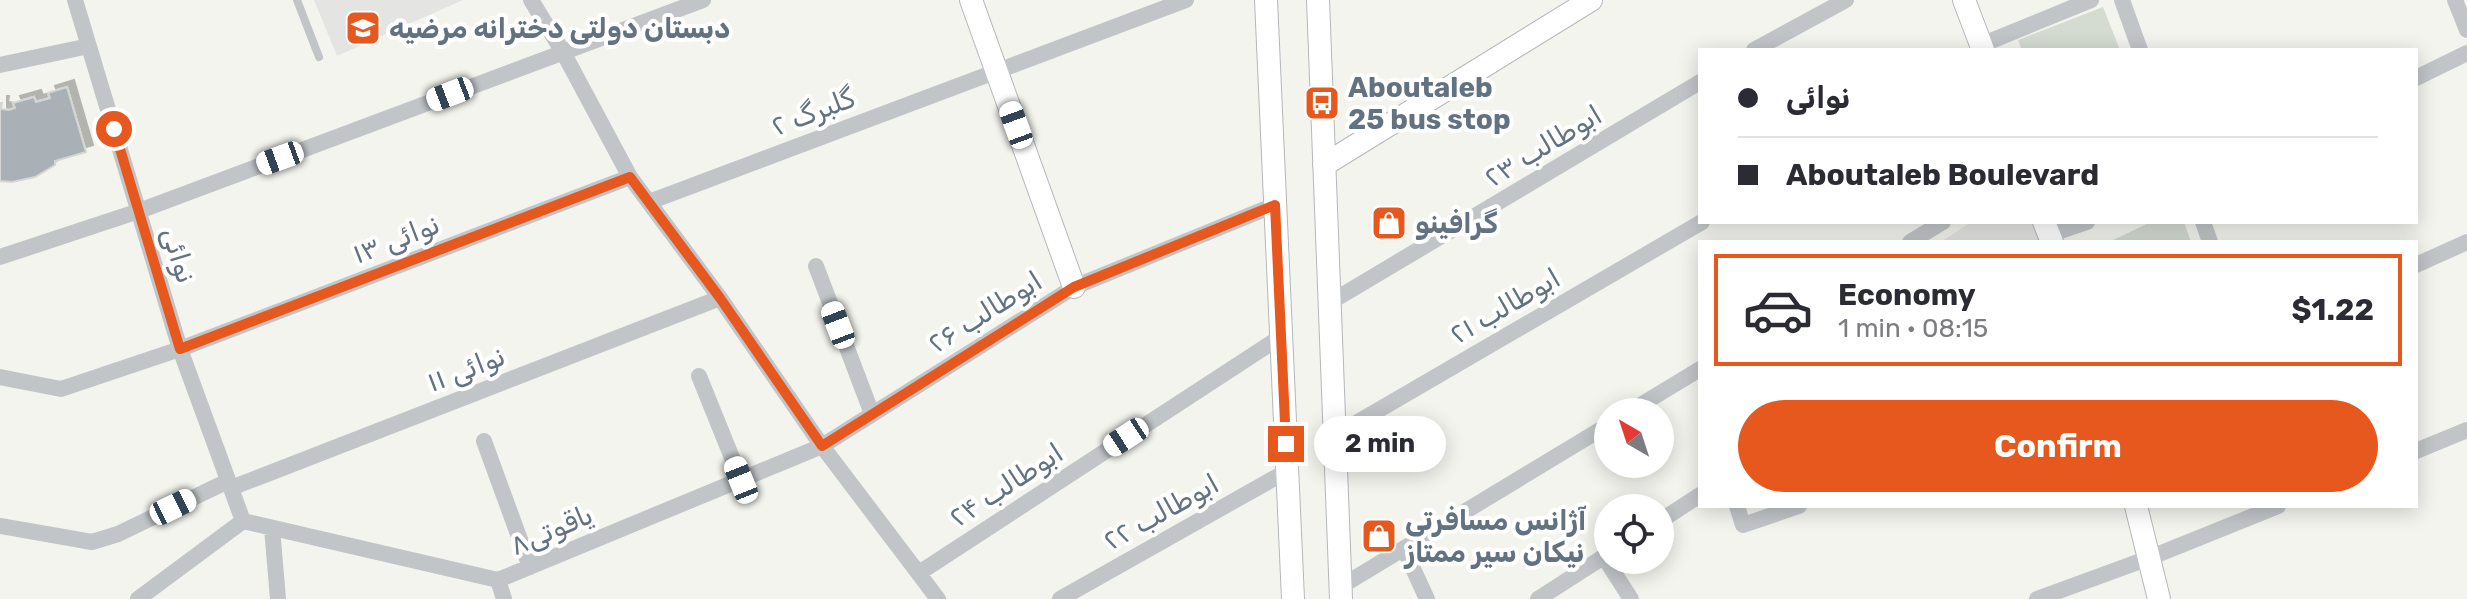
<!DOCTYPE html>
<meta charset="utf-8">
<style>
:root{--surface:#fff;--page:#f2f2f3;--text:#2b2b33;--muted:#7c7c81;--line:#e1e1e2;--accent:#e6581e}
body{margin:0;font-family:Rubik,"Noto Naskh Arabic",sans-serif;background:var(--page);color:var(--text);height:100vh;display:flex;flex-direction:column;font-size:30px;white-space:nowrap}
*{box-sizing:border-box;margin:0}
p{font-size:26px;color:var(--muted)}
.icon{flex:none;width:44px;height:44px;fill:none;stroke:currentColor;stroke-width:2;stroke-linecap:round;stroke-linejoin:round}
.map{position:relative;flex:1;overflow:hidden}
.details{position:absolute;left:1698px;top:240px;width:720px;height:268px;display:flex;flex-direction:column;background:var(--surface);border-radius:0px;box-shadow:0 4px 20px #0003}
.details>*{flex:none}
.guide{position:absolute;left:1698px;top:48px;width:720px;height:176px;border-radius:0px;box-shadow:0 4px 20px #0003;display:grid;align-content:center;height:176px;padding:0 40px;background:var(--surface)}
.needle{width:52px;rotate:321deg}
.controls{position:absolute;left:1594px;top:398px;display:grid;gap:16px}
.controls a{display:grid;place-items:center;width:80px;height:80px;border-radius:50%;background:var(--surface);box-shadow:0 4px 20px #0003;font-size:40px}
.end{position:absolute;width:36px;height:36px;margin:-18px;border:10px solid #e6581e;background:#fff;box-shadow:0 0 0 4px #fff}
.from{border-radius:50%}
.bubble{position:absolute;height:56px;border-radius:28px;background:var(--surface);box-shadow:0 4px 20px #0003;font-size:26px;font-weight:700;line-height:56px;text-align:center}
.car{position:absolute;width:24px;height:48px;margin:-24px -12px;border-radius:10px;box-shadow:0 0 6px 2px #0007;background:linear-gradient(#fff 24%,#345 0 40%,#fff 0 76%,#345 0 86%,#fff 0)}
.guide b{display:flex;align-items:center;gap:28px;height:76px;font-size:30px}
.guide b+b{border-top:2px solid var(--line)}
.guide i{width:20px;height:20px;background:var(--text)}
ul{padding:14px 0 0;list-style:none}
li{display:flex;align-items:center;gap:24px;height:112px;margin:0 16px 12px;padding:0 24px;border:4px solid transparent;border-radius:0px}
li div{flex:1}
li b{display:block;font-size:30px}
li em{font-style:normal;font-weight:700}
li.current{border-color:var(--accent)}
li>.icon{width:72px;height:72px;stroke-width:1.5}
.button{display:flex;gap:16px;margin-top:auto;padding:16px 40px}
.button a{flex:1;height:92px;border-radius:48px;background:var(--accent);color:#fff;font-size:32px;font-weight:700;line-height:92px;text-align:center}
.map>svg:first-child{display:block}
.built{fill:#e4e5e3}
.green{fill:#d4dbd1}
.building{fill:#a9b0b6;stroke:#d5d5d3;stroke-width:2;filter:url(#shadow)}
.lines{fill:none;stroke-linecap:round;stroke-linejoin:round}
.secondary-casing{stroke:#b3b8bc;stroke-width:24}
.lane{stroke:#c1c5c8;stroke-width:8}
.street{stroke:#c1c5c8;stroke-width:16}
.secondary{stroke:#fff;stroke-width:22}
.route{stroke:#e6581e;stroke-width:10}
.labels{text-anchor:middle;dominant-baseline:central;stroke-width:8;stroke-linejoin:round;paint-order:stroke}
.poi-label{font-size:28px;font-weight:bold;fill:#627281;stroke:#fff;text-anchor:start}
.street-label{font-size:28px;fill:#627281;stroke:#fff}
</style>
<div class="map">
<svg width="2467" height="599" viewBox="0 0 2467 599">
<defs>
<filter id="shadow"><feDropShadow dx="7" dy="-7" stdDeviation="0" flood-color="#0004"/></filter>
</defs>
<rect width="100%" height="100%" fill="#f4f4ef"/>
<path class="built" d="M314,0h149l-126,56z
M1971,222h62l7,20h-99z"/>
<path class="green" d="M2103,7l17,43h-98l-4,-10z
M2151,222h33l7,20h-82z"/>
<path class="building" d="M67,87l19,65 -31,9v4l-20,12 -23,5 -12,-1v-78h2l-1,6 8,1 6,-2 -2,-5 21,-6 2,5 14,-4 -2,-5z"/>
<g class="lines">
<defs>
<path id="secondary" d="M971,0l103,287
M1266,0l27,599
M1318,0l23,599
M1964,0l19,50
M1324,165l267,-165
M2044,222l8,20
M2136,506l23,93"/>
</defs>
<use href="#secondary" class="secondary-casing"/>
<path class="lane" d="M297,0l22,57"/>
<path class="street" d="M75,0l105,349 63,172
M531,0l32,52 67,125 90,121 102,148 116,153
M2122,0l18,50
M2455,0l12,30
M1981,45l110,-45
M1754,50l92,-50
M0,65l89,-19
M2416,78l51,-25
M649,202l537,-202
M2203,222l7,20
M2049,235l38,-13
M1910,242l33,-20
M0,257l139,-46 564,-211
M2416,265l51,-23
M816,266l56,148
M1329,303l371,-221
M699,376l42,104
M0,377l61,12 119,-40 450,-172
M1629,412l71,-43
M1334,436l368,-214
M484,441l46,126
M2416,451l51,-21
M231,488l489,-190
M1737,506l6,19 56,-19
M243,521l255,59 324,-134 252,-159 201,-82
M1660,521l40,-26
M0,526l92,16 26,-8 110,-53
M272,528l6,71
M1404,549l23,50
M1604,557l27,42
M919,573l363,-237
M498,580l6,19
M1340,587l268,-162
M138,599l105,-78
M1060,599l227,-128
M1538,599l70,-45
M2037,599l112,-41 129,-52"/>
<use href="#secondary" class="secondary"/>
</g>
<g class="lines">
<path class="route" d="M114,129l66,220 450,-172 90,121 102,148 252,-159 201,-82 11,239"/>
</g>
<defs>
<symbol id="school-square" viewBox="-11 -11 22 22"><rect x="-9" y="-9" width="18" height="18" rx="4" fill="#e6581e" stroke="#fff"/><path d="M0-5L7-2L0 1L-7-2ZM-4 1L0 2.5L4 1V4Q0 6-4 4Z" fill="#fff"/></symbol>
<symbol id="bus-square" viewBox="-11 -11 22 22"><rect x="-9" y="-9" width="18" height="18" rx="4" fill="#e6581e" stroke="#fff"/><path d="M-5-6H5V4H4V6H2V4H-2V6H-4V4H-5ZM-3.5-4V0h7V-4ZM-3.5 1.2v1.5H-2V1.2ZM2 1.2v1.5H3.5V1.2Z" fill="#fff"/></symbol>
<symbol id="shop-square" viewBox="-11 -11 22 22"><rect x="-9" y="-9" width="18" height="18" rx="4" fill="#e6581e" stroke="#fff"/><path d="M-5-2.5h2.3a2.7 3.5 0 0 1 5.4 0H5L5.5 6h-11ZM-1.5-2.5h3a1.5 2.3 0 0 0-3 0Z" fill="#fff"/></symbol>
</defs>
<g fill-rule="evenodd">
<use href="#school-square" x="343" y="8" width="40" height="40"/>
<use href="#bus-square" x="1302" y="83" width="40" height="40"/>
<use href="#shop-square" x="1369" y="203" width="40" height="40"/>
<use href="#shop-square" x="1359" y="516" width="40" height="40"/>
</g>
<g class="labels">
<g class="poi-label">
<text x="389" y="28">دبستان دولتی دخترانه مرضیه</text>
<text x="1348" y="87">Aboutaleb<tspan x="1348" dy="32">25 bus stop</tspan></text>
<text x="1415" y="223">گرافینو</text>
<text x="1405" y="520">آژانس مسافرتی<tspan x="1405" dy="32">نیکان سیر ممتاز</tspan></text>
</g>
<g class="street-label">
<text transform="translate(813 112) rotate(-21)">گلبرگ ۲</text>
<text transform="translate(1543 146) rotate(-31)">ابوطالب ۲۳</text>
<text transform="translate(396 239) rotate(-21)">نوائی ۱۳</text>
<text transform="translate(179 255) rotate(73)">نوائی</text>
<text transform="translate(1505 306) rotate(-30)">ابوطالب ۲۱</text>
<text transform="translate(985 312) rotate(-32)">ابوطالب ۲۶</text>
<text transform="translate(466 369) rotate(-21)">نوائی ۱۱</text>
<text transform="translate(1006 485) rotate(-33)">ابوطالب ۲۴</text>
<text transform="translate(1161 512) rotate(-29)">ابوطالب ۲۲</text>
<text transform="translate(551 530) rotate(-23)">یاقوتی۸</text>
</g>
</g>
</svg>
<div class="controls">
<a><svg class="needle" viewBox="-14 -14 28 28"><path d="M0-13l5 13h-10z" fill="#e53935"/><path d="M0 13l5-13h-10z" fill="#7c7c81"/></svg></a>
<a><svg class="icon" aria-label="locate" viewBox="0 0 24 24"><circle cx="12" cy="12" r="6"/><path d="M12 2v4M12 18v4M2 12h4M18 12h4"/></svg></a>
</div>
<i class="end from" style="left:114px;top:129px"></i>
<i class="end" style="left:1286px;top:444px"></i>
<div class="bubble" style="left:1314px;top:416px;width:132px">2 min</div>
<i class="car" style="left:450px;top:94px;rotate:249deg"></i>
<i class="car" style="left:1016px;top:125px;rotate:340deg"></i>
<i class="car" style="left:280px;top:158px;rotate:250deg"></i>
<i class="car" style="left:838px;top:325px;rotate:339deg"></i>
<i class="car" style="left:1126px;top:437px;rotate:237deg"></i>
<i class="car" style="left:741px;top:480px;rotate:338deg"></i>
<i class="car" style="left:173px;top:507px;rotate:64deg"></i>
<div class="guide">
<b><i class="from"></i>نوائی</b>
<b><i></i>Aboutaleb Boulevard</b>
</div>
<section class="details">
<ul>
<li class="current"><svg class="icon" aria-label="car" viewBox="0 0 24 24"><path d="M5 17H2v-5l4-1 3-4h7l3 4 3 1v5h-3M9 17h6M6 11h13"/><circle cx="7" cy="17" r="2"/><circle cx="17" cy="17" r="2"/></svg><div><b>Economy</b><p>1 min · 08:15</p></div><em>$1.22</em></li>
</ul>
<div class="button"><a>Confirm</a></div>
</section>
</div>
